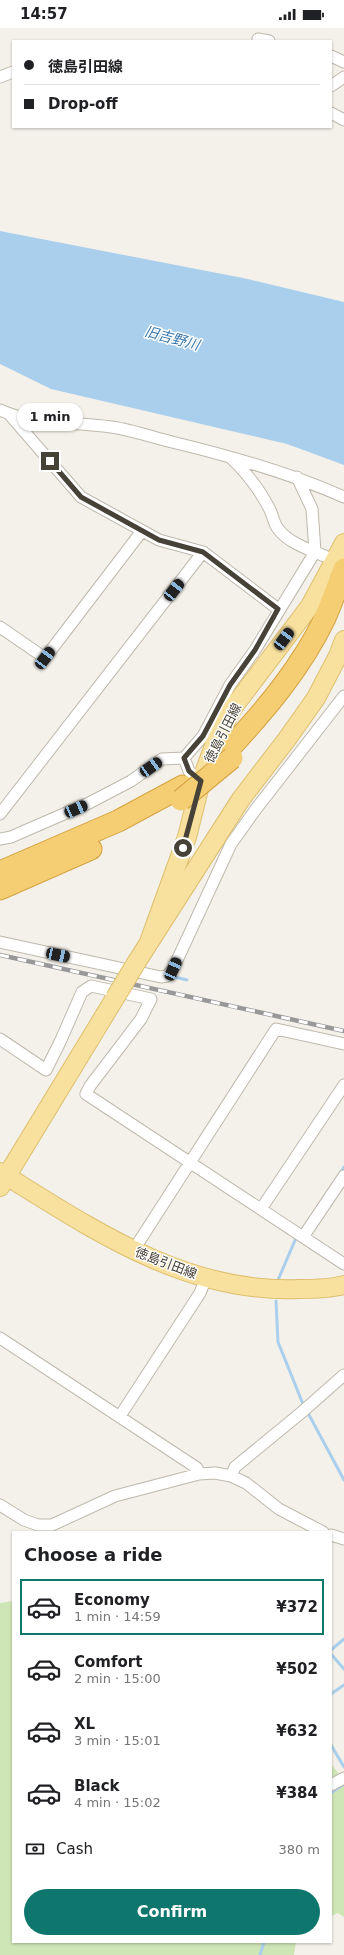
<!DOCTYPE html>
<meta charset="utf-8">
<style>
:root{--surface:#fff;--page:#f2f2f2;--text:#202124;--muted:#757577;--line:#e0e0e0;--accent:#0f766e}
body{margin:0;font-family:"DejaVu Sans","Noto Sans JP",sans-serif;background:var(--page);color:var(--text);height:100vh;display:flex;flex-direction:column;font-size:15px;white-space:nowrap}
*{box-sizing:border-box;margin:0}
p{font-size:13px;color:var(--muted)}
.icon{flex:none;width:22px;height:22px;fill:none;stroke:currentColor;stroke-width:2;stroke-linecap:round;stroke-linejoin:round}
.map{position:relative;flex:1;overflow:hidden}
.side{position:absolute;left:12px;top:1503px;width:320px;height:412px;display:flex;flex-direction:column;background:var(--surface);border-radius:0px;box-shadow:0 1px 3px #0004}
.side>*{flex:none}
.guide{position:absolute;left:12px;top:12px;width:320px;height:88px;border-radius:0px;box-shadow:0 1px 3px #0004;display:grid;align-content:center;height:88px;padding:0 12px;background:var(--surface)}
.end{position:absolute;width:18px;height:18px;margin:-9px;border:5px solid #474238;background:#fff;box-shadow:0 0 0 2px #fff}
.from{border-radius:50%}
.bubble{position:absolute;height:28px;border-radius:14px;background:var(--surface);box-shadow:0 1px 3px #0004;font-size:13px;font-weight:600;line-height:28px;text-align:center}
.car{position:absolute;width:12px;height:24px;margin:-12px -6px;border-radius:5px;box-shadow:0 0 3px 1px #0007;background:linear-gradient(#222 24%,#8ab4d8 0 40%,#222 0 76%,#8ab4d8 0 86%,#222 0)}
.guide b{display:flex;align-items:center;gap:14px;height:38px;font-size:15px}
.guide b+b{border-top:1px solid var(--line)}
.guide i{width:10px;height:10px;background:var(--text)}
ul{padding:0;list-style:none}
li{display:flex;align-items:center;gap:12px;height:56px;margin:0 8px 6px;padding:0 4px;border:2px solid transparent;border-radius:0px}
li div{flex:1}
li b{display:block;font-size:15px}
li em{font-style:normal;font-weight:600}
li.active{border-color:var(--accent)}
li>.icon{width:36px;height:36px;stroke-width:1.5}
h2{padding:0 12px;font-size:18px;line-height:48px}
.pay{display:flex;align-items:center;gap:10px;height:44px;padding:0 12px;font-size:15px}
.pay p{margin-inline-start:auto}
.button{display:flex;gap:8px;margin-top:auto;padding:8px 12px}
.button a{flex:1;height:46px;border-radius:24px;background:var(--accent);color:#fff;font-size:16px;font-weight:600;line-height:46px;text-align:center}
.status{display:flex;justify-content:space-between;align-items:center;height:28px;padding:0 20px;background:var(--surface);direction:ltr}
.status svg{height:11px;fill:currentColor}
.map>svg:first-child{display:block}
.green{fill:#cee5b5}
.water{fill:#aacfed}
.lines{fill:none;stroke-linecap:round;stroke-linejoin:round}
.stream{stroke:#aacfed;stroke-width:3}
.minor-casing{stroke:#bfb9ad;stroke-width:13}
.primary-casing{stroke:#ddbf6e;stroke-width:20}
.motorway-casing{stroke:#d5a343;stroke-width:23}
.minor{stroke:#fff;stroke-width:11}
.primary{stroke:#f8e19e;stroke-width:18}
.motorway{stroke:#f5ce73;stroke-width:21}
.rail-casing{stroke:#989898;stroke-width:4.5}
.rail{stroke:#fff;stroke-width:3;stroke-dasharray:9;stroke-linecap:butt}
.primary-bridge-casing{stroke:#ddbf6e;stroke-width:20;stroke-linecap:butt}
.motorway-bridge-casing{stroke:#d5a343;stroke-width:23;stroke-linecap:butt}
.primary-bridge{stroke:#f8e19e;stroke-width:18}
.motorway-bridge{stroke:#f5ce73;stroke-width:21}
.route{stroke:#474238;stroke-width:5}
.labels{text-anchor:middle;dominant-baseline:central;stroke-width:3;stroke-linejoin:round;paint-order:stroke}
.street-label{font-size:13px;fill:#474238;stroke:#fff}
.water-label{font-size:14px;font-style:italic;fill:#3778ae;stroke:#fff}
</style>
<div class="status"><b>14:57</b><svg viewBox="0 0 49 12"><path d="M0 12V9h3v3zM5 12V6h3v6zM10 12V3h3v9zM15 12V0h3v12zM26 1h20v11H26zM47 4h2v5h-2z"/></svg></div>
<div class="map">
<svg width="344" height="1927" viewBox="0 0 344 1927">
<rect width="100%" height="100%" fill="#f4f1ea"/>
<path class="green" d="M13,1573v341h283l-2,13h-294v-352z
M331,1736l13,16v137l-6,-4 -7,3z"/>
<path class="water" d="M0,203l243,47 101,24v163l-57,-21 -236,-55 -51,-25z"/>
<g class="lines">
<path class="stream" d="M171,948l16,4
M339,1147l5,-8
M278,1252l18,-42
M276,1273l2,41 25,62
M308,1385l36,67
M331,1622l13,-11
M331,1626l13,15
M331,1666l13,-9
M331,1717l13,22
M331,1765l13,-9
M260,1927l4,-13"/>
<defs>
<path id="minor" d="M258,13v-2l11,2
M331,28l13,6
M0,49l13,-5
M331,58l13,-9
M331,85l13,7
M0,382c35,16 73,11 111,17 22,3 44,11 65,16 58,14 114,30 168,54
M9,386l72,83 78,43 44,12 75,57
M231,430c16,15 29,32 39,52 3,6 4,15 9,20 11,14 32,20 48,27
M0,599l45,31 97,-127
M184,730l5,13 12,10
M0,786l203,-262
M0,811l11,-2 78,-34 42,-22 31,-22 22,-1 19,-22 27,-51 25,-35 60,-98 -3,-43 -15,-32
M0,914l161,35 6,-1 6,-7 58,-125 25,-35 88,-113
M0,1011l46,31 14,-28 22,-50 9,-6 60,13 -10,20 -51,67 -4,8 258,170
M261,1181l83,-124
M303,1209l41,-61
M133,1223l143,-222 68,15
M0,1310l197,130 2,6
M120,1388l80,-123 6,-15
M231,1448l4,-9 67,-55 42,-37
M0,1477l24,15 14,5h14l63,-29 84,-22 16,-1 16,3 15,7 33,26 44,23
M331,1507l13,4
M331,1757l13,-7"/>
<path id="primary" d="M149,914l38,-105 14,-56 14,-38 17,-34 78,-103 34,-63
M136,935l105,-164 46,-60 29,-41 22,-42 6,-16
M0,1144c92,57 186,122 299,117 15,0 31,0 45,-4
M0,1159l115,-189"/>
<path id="motorway" d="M229,721c37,-40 72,-81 96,-131 7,-16 13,-33 19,-49
M0,844l118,-51 65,-35
M0,861l91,-40"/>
</defs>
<use href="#minor" class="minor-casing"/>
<use href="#primary" class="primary-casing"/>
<use href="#motorway" class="motorway-casing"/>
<use href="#minor" class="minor"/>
<use href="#primary" class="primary"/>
<use href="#motorway" class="motorway"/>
<defs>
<path id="rail" d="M0,927l344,76"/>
</defs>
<use href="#rail" class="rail-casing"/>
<use href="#rail" class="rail"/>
<defs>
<path id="primary-bridge" d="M115,970l21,-35"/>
<path id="motorway-bridge" d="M181,772l51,-42"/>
</defs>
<use href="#primary-bridge" class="primary-bridge-casing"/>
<use href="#motorway-bridge" class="motorway-bridge-casing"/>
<use href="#primary-bridge" class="primary-bridge"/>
<use href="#motorway-bridge" class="motorway-bridge"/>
</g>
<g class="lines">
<path class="route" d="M50,433l31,36 78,43 44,12 75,57 -23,41 -25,35 -27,51 -19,22 5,13 12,10 -18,67"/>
</g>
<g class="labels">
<g class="street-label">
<text transform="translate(223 705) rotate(-63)">徳島引田線</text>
<text transform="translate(166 1235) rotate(21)">徳島引田線</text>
</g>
<g class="water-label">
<text transform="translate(172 310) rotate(15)">旧吉野川</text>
</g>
</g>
</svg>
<i class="end from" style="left:183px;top:820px"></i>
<i class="end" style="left:50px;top:433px"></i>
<div class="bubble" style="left:17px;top:375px;width:66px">1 min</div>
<i class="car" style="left:174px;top:562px;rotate:38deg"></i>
<i class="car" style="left:284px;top:611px;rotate:37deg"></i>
<i class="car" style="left:45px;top:630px;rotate:37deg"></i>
<i class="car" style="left:151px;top:739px;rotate:55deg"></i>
<i class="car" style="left:76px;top:781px;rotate:66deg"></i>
<i class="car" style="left:58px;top:927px;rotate:102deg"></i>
<i class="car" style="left:173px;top:941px;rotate:24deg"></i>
<div class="guide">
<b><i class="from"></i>徳島引田線</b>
<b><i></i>Drop-off</b>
</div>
<section class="side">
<h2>Choose a ride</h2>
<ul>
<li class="active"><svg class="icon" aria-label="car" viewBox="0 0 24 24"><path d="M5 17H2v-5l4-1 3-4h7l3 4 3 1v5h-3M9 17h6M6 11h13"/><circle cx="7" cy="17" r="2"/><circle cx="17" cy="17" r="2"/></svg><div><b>Economy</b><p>1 min · 14:59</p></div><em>¥372</em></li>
<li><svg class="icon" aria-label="car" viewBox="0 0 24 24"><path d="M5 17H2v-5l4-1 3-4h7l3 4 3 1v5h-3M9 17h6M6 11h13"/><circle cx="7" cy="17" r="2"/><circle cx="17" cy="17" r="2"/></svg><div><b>Comfort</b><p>2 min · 15:00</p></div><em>¥502</em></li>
<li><svg class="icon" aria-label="car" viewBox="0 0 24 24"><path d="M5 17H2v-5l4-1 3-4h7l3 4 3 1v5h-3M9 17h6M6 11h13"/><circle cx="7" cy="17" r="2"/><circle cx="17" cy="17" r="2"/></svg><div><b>XL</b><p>3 min · 15:01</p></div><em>¥632</em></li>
<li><svg class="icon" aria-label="car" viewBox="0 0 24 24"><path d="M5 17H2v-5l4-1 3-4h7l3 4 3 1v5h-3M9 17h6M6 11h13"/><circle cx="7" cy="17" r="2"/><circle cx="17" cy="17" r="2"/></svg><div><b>Black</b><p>4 min · 15:02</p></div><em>¥384</em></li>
</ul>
<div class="pay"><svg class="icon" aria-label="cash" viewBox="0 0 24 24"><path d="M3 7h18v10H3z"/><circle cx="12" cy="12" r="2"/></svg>Cash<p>380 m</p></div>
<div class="button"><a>Confirm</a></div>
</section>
</div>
